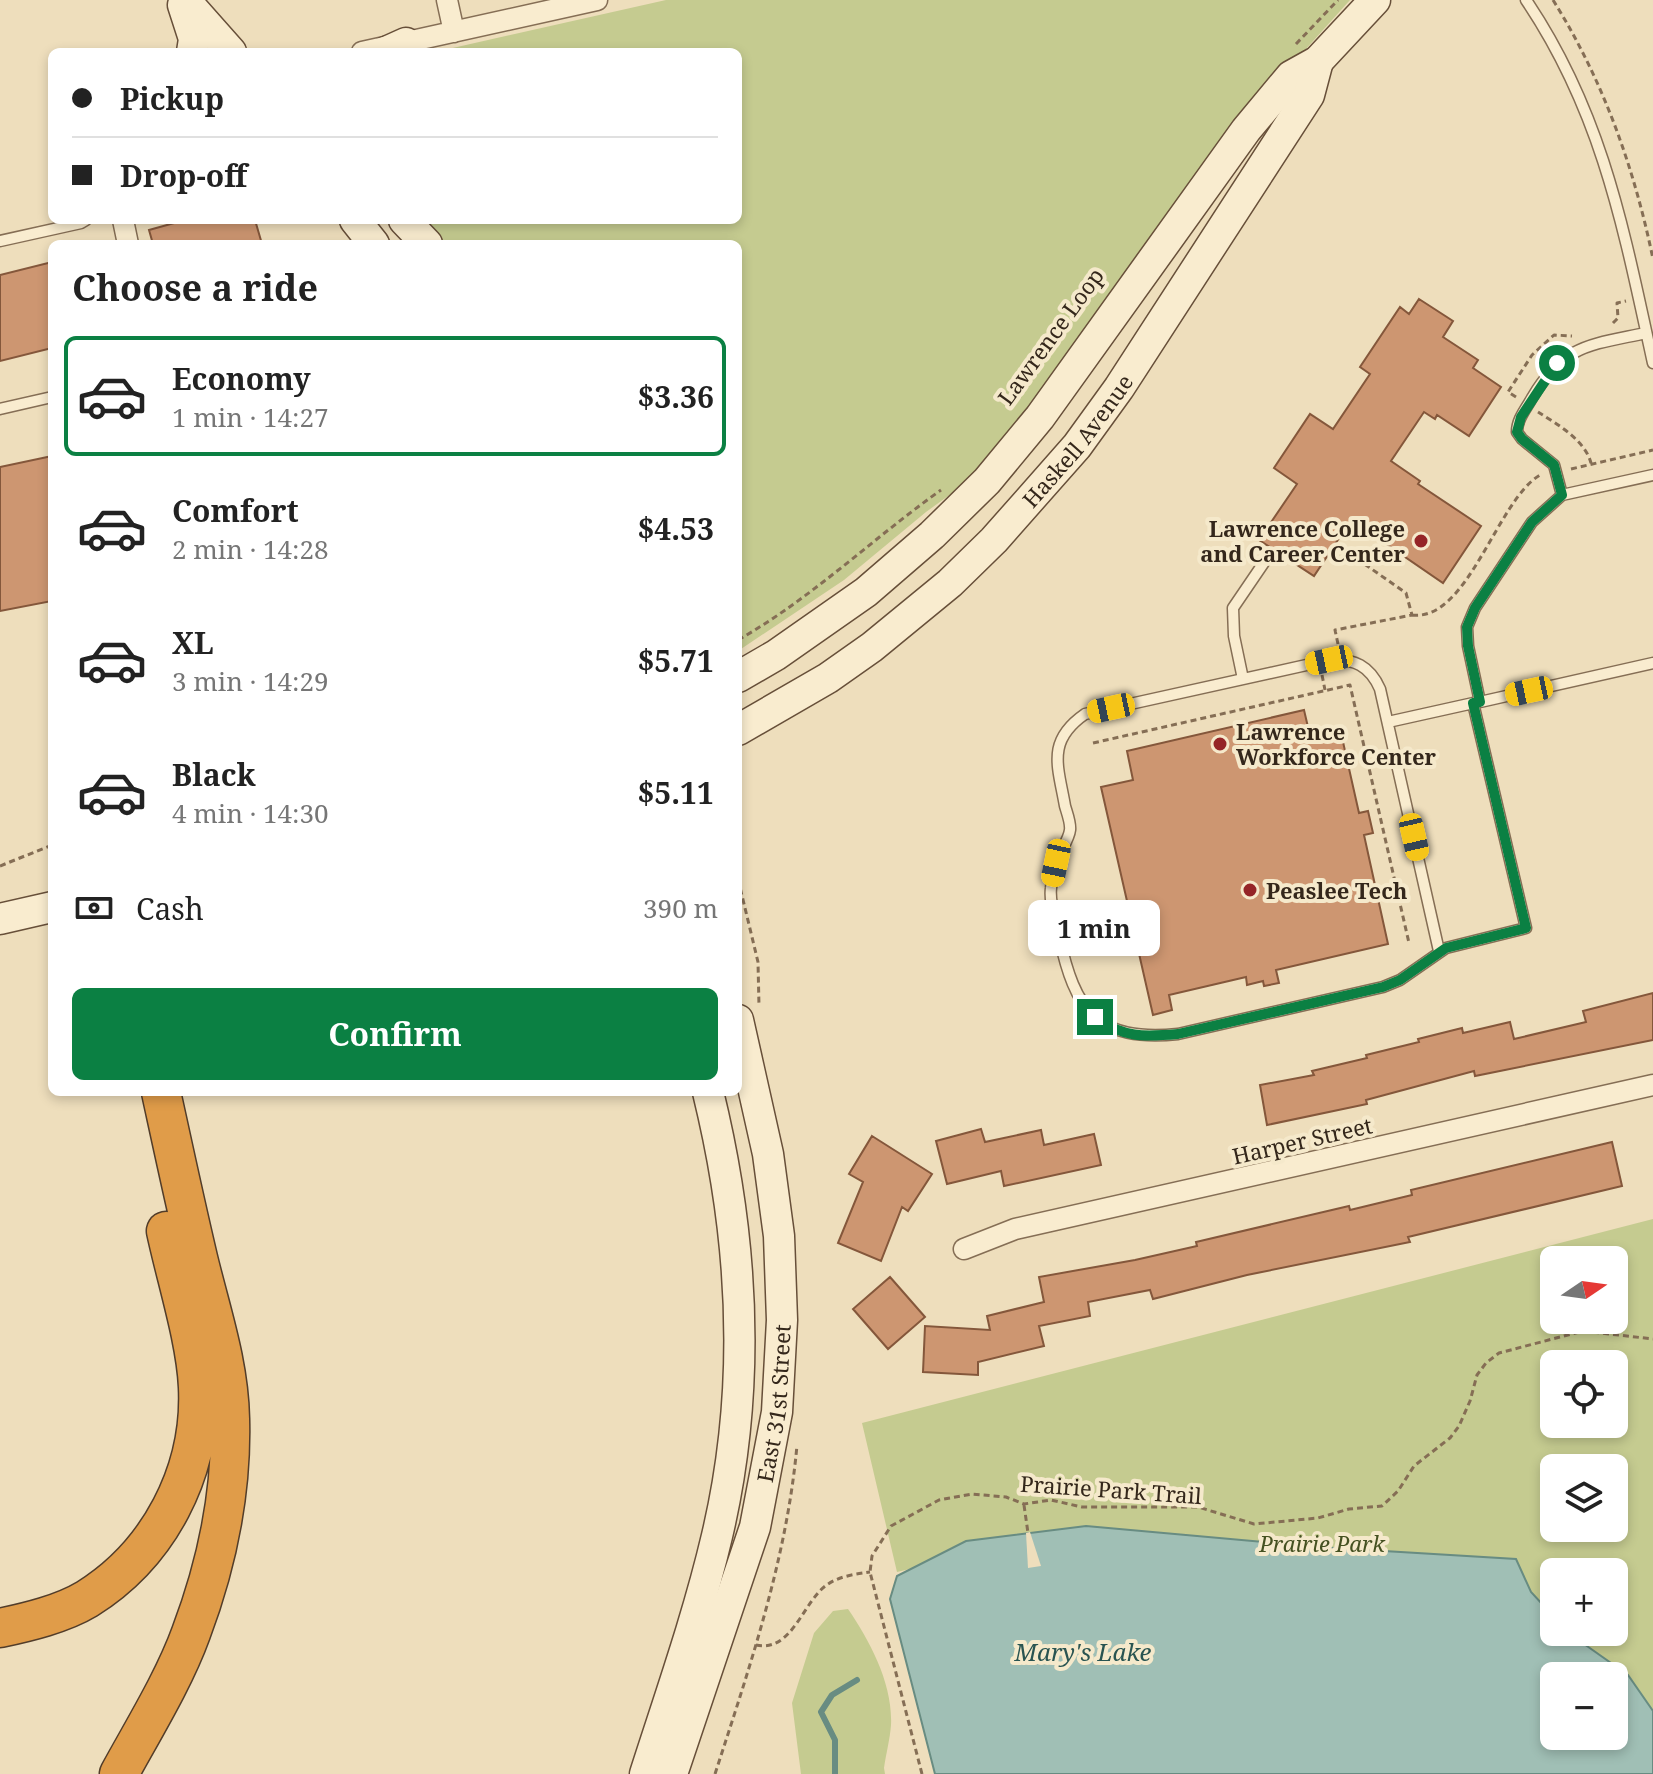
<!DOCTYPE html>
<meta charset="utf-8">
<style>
:root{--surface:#fff;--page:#f6f6f6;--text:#222;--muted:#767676;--line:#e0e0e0;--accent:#0b8043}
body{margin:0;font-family:"Noto Serif",serif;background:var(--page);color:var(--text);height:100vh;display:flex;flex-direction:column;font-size:30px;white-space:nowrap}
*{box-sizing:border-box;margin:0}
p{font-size:26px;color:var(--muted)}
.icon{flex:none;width:44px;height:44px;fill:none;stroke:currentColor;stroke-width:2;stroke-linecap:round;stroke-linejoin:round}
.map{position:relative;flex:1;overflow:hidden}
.details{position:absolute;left:48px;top:240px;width:694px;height:856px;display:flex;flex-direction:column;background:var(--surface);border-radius:12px;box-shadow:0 4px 12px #0003}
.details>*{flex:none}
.banner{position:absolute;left:48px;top:48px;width:694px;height:176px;border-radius:12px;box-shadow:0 4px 12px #0003;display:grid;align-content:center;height:176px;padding:0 24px;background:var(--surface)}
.needle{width:52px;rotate:77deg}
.tools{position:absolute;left:1540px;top:1246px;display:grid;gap:16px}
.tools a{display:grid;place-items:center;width:88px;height:88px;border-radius:12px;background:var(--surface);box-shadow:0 4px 12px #0003;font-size:40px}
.end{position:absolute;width:36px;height:36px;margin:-18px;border:10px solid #0b8043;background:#fff;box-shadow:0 0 0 4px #fff}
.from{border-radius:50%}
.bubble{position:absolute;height:56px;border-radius:12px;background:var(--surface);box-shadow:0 4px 12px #0003;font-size:26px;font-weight:700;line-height:56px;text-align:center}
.car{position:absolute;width:24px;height:48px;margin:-24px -12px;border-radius:10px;box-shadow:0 0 6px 2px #0007;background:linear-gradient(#f5c518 24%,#345 0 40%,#f5c518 0 76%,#345 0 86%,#f5c518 0)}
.banner b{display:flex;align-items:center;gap:28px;height:76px;font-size:30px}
.banner b+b{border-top:2px solid var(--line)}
.banner i{width:20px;height:20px;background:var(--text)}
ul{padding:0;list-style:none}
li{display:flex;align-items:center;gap:24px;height:120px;margin:0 16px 12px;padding:0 8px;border:4px solid transparent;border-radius:12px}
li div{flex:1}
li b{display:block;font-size:30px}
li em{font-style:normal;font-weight:700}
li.current{border-color:var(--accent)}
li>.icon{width:72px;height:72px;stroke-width:1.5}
h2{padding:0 24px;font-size:36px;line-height:96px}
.pay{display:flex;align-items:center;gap:20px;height:88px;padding:0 24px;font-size:30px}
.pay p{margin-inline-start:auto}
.button{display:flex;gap:16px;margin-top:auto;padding:16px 24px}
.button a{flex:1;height:92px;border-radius:12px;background:var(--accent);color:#fff;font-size:32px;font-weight:700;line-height:92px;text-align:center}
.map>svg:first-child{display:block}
.green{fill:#c5cb90;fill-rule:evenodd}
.water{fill:#a0bfb5;stroke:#688c82;stroke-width:2;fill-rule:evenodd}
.pier{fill:#eedebc}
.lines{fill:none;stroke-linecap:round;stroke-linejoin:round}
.stream{stroke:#688c82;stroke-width:6}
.building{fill:#cd9671;stroke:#84573b;stroke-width:2}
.lane-casing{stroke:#856e55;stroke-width:13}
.street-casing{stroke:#856e55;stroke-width:23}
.secondary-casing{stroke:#674f39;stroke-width:33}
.highway-casing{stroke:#523d2a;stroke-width:41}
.path{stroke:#856e55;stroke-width:3;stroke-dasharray:6 4;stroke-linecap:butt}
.lane{stroke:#f9eccf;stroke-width:10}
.street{stroke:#f9eccf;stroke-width:20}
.secondary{stroke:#f9eccf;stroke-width:30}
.highway{stroke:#e09c49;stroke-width:38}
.route{stroke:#0b8043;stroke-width:10}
.poi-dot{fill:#952527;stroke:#f5e9cb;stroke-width:3}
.labels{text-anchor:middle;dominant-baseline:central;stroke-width:8;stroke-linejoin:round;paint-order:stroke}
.street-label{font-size:22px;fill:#34271b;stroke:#f5e9cb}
.poi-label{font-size:22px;font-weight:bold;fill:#34271b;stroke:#f5e9cb;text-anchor:start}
.park-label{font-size:22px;font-style:italic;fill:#455121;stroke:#f5e9cb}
.water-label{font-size:24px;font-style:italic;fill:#295451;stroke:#f5e9cb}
</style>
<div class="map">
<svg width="1653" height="1774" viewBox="0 0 1653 1774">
<rect width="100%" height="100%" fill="#eedebc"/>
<path class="green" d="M666,0h684l-82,91 -265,353 -37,39 -40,29 -82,68 -106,71v-407h-294l-22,-24h316v-168h-303z
M1653,1219v555l-722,-210 -34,8 -35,-149zM1554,1260h60v60h-60zM1554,1364h60v60h-60zM1554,1468h60v60h-60zM1554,1572h60v60h-60zM1554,1676h60v60h-60z
M848,1609c22,32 45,75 43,116 -1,14 -5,29 -7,43l1,6h-84l-9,-71 22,-70 19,-22z"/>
<path class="water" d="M1086,1526l232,21 198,12 15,33 23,25v15h13l61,43 25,36v63h-718l-45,-175 7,-23 69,-35zM1554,1676h60v60h-60z"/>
<path class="pier" d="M1030,1532l11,34 -13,2 -2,-35z"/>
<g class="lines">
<path class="stream" d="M835,1774v-34l-14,-28 11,-17 25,-15"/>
</g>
<path class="building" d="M185,220h70l7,24h-109l-4,-14z
M52,262v86l-52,13v-86z
M1419,299l34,22 -10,16 35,23 -5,8 28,19 -32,49 -32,-21 -2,4 -11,-7 -33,49 29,20 -2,3 63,42 -38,57 -92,-63 -37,56 -55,-36 38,-56 -23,-16 36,-54 23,15 37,-55 -10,-7 40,-60 9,7z
M52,456v145l-52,10v-144z
M1304,710l7,30 30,-7 18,80 9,-2 5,22 -9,2 24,109 -112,26 3,13 -15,3 -1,-5 -16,4 -1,-8 -77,18 3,15 -19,5 -52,-228 32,-7 -6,-29z
M1653,993v47l-178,36 -1,-5 -108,29 1,4 -100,21 -7,-40 54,-10 -2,-4 55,-13 -1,-3 53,-13 -1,-3 44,-11 1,5 47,-11 4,17 72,-17 -3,-11z
M981,1129l4,13 56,-12 3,15 50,-11 7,31 -97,21 -3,-15 -54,13 -11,-43z
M872,1136l60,38 -24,37 -6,-4 -21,54 -43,-18 25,-61 -14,-8z
M1612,1142l10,44 -214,51 2,5 -163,33 -94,24 -3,-9 -62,12 2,14 -51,10 5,20 -66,16v13l-55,-3 2,-46 65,4 -3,-14 57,-14 -5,-25 96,-17 62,-14 -1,-4 153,-36 1,4 62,-15 -1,-5z
M890,1277l35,40 -37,32 -35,-40z"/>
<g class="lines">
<defs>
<path id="lane" d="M1526,0c77,114 98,231 127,363
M0,241l81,-18 5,-3
M0,409l52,-12
M1653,475l-91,20 -30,27 -57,86 -8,19 1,19 12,56 173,-39
M1562,495l-8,-30 -32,-26 -5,-7c0,-13 9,-23 15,-34 32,-54 58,-53 114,-65
M1243,679l-9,-43 -1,-28 32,-47
M1388,722l90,-20
M1439,951l-59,-262c-10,-23 -26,-31 -51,-29l-244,54c-39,27 -27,52 -20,92 2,7 6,17 5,24 -1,9 -9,20 -12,28 -4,9 -6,20 -7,30 -2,15 5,33 8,48 16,75 38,106 119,98l205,-47 17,-7 46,-32 80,-20 -53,-225"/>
<path id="street" d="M447,0l7,32
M362,52l235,-52
M123,220l5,24
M964,1249l51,-20 638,-144"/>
<g id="secondary">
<path d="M185,0l46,52"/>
<path d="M183,5l11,34 -2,13"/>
<path d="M386,52l20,-9"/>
<path d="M355,220l19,24"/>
<path d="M404,220l23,24"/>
<path d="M738,677l38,-22 90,-63 66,-57 55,-54 53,-64 206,-287 45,-54 27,-15 57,-61"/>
<path id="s1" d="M738,730l90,-52 44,-31 78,-64 44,-43 83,-94 42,-58 190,-293 9,-34"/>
<path d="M0,919l52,-12"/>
<path d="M645,1774c25,-78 53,-157 72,-238 35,-148 27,-297 -9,-444"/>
<path id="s2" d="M672,1774l83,-247 22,-115 5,-92 -3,-84 -11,-82 -30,-134"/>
</g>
<path id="highway" d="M0,1628c28,-6 62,-14 87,-29 72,-45 115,-127 111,-212 -2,-47 -22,-109 -32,-156
M119,1774c24,-44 55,-94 72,-141 26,-69 41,-141 39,-214 -1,-56 -19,-107 -32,-161 -13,-55 -25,-111 -37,-166"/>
</defs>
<use href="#lane" class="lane-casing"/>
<use href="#street" class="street-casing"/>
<use href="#secondary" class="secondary-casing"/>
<use href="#highway" class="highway-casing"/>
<path class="path" d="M1553,0c50,80 81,167 100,259
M1296,44l42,-44
M1613,323l5,-5 -1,-15 9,-2
M1516,397l-8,-5 24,-37 22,-20 18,1
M1538,412c19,12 47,28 53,51
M1571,469l82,-19
M1412,615c56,7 85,-115 128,-140
M738,640c74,-42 134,-101 203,-150
M1338,644l-3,-14 77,-15 -6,-22 -56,-39
M1322,675l3,15
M1093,743l257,-58 59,258
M0,866l52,-21
M738,879l20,83 1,44
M1024,1505l4,28
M756,1645c37,8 47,-45 72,-61 12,-8 28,-10 42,-12
M715,1774c35,-108 72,-216 82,-329
M922,1774l-52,-202 2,-16 19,-30 48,-26 33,-6 34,3 18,7 27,-4 31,7h116l56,17 64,-6 31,-9 33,-3 16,-15 16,-25 36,-28 9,-12 11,-25 7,-26 9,-12 13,-10 84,-22 70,8"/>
<use href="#lane" class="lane"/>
<use href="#street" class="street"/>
<use href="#secondary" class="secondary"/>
<use href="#highway" class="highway"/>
</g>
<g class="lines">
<path class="route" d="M1095,1017c28,21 49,20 83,17l205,-47 17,-7 46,-32 80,-20 -53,-225 7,-1 -12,-56 -1,-19 8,-19 57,-86 30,-27 -8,-30 -32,-26 -5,-7 4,-15 36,-54"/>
</g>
<g class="poi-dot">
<circle cx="1421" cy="541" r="8"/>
<circle cx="1220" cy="744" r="8"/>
<circle cx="1250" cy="890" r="8"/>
</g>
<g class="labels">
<g class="street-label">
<text transform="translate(1050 336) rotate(-54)">Lawrence Loop</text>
<text stroke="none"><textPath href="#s1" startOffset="450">Haskell Avenue</textPath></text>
<text transform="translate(1302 1140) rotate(-13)">Harper Street</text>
<text stroke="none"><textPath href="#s2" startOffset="386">East 31st Street</textPath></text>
<text transform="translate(1111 1489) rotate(4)">Prairie Park Trail</text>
</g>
<g class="poi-label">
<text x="1405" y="528" text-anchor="end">Lawrence College<tspan x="1405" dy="25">and Career Center</tspan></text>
<text x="1236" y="731">Lawrence<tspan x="1236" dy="25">Workforce Center</tspan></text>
<text x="1266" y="890">Peaslee Tech</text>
</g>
<g class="park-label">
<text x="1322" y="1543">Prairie Park</text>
</g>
<g class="water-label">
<text x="1083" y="1651">Mary's Lake</text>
</g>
</g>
</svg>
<div class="tools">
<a><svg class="needle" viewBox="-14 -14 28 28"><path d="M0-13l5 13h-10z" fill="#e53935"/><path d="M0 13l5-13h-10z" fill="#767676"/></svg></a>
<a><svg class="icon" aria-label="locate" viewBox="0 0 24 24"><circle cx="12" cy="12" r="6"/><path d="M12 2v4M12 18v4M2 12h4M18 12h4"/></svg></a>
<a><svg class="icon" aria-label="layers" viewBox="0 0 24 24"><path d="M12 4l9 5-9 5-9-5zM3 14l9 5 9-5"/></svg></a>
<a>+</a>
<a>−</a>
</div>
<i class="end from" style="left:1557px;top:363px"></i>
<i class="end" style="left:1095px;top:1017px"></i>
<div class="bubble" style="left:1028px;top:900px;width:132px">1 min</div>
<i class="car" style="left:1329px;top:660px;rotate:258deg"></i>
<i class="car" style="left:1529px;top:691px;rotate:258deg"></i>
<i class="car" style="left:1111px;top:708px;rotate:258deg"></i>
<i class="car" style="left:1414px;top:837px;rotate:167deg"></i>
<i class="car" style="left:1056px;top:863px;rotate:192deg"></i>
<div class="banner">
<b><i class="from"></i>Pickup</b>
<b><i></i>Drop-off</b>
</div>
<section class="details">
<h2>Choose a ride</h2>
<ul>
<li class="current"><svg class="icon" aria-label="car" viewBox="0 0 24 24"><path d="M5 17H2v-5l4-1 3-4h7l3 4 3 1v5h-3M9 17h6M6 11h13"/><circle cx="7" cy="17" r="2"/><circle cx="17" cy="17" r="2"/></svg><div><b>Economy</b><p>1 min · 14:27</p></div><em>$3.36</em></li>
<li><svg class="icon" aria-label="car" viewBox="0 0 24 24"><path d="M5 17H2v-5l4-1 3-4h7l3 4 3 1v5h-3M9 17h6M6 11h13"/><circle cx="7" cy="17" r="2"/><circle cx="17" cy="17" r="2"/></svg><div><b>Comfort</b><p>2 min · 14:28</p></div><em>$4.53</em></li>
<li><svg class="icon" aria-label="car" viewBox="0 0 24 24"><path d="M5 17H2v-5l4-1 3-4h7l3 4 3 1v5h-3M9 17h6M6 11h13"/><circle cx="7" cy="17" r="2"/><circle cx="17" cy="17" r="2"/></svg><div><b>XL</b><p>3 min · 14:29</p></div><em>$5.71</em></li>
<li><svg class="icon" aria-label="car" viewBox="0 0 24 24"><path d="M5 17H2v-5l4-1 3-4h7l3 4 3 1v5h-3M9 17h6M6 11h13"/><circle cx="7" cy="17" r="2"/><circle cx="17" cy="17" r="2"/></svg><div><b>Black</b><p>4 min · 14:30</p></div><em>$5.11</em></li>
</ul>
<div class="pay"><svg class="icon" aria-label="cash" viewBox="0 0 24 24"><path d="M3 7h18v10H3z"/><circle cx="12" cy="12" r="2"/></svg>Cash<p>390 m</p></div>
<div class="button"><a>Confirm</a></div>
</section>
</div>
